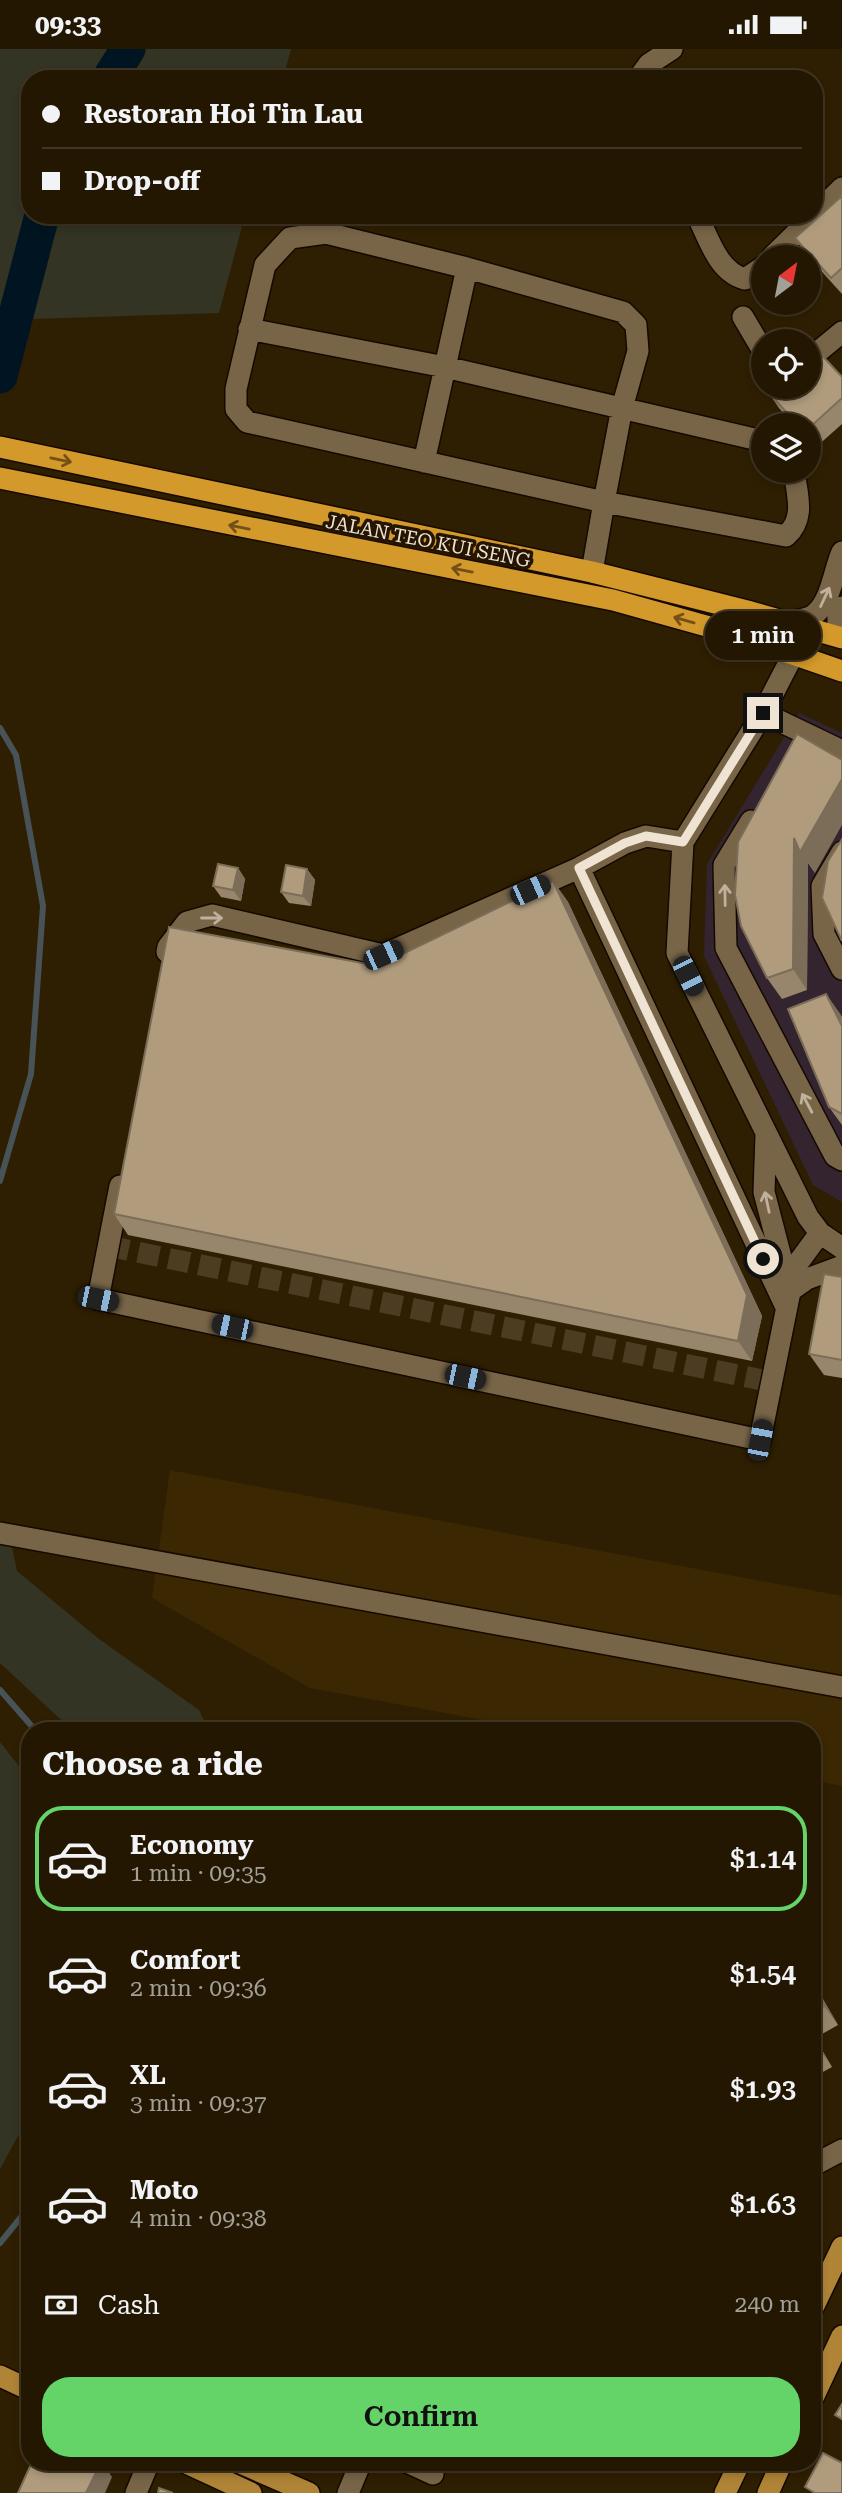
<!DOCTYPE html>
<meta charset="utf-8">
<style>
:root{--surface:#231702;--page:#2b200c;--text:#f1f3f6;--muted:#a39f99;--line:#403624;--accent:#64d468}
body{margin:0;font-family:"Roboto Serif",serif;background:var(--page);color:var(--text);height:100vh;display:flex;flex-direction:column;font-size:26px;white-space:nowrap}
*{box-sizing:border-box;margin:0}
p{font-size:23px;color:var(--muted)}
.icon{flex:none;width:38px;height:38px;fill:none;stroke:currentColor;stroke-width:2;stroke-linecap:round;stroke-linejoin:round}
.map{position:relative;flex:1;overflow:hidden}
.panel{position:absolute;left:21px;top:1673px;width:800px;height:749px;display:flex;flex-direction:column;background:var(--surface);border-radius:28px;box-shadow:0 4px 10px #0003,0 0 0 2px var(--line)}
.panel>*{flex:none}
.top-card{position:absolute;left:21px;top:21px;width:802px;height:154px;border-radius:28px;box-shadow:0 4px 10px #0003,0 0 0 2px var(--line);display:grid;align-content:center;height:154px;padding:0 21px;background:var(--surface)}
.needle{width:46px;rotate:32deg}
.controls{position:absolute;left:751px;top:196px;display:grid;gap:14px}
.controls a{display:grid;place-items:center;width:70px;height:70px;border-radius:50%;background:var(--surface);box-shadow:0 4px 10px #0003,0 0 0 2px var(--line);font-size:35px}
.end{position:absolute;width:32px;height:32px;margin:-16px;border:9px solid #efe4d4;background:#111;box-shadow:0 0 0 4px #111}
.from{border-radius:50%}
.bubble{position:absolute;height:49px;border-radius:24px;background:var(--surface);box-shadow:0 4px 10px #0003,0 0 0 2px var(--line);font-size:23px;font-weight:600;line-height:49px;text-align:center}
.car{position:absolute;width:21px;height:42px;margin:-21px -10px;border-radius:9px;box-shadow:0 0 5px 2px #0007;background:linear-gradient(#222 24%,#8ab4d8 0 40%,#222 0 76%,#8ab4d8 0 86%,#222 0)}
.top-card b{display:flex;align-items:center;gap:24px;height:66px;font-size:26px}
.top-card b+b{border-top:2px solid var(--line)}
.top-card i{width:18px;height:18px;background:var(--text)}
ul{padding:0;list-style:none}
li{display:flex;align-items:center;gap:21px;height:105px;margin:0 14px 10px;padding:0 7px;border:4px solid transparent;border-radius:28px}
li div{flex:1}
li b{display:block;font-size:26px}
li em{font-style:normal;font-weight:600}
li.selected{border-color:var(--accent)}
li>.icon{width:63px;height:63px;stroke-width:1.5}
h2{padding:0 21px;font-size:32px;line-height:84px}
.pay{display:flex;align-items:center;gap:18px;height:77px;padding:0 21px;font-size:26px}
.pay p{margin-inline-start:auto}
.action{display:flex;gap:14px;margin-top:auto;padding:14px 21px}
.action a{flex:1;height:80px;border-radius:28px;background:var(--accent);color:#111;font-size:28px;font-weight:600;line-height:80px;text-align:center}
.status{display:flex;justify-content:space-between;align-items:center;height:49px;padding:0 35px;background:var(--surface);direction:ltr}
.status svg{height:19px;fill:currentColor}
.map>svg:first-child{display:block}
.commercial{fill:#34242f}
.built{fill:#3b2701}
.green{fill:#333424}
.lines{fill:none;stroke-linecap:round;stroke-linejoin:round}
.stream{stroke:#485357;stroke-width:6}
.river{stroke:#001521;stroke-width:35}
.minor-tunnel{stroke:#4c3d22;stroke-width:21;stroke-dasharray:21 10;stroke-linecap:butt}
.minor-casing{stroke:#150900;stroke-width:24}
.major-casing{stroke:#150900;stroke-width:24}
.highway-casing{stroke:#150900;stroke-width:24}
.minor{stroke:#786548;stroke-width:21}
.major{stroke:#af8437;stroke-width:21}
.highway{stroke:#d3992b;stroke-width:21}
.wall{fill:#97866c}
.shaded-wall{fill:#7b6d58}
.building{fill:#b09c7d;stroke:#7b6d58;stroke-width:2}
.oneway{stroke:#735013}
.oneway2{stroke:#bfb19c}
.route{stroke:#efe4d4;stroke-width:9}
.labels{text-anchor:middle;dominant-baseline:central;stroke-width:7;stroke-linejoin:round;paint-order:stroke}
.street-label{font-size:19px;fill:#efe4d4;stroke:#251500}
</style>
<div class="status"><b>09:33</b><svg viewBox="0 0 49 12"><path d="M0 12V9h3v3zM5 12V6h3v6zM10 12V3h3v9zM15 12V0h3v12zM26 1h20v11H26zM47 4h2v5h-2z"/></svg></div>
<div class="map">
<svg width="842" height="2444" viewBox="0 0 842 2444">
<rect width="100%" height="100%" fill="#2f1f02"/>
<path class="commercial" d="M799,664l43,20v469l-29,-17 -109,-229 3,-92z"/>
<path class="built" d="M170,1421l672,126v190l-30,-6v-49h-270l-232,-43 -158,-90z"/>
<path class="green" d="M0,0h291l-8,30h-253v136h215l-26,98 -219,7z
M0,1491l11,2 6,29 82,68 100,71 10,21h-136l-73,-68z
M0,1693l30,38v334l-30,55z"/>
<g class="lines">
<path class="stream" d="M0,679l16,27 27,151 -12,168 -31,107
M0,1641l36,41
M0,2194l30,-37"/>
<path class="river" d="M109,30l19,-30
M0,327l42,-161"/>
<path class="minor-tunnel" d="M108,1197l664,136"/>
<defs>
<path id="minor" d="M638,30l11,-15 23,-15
M697,166c12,24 21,57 48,64l18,-12
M326,184l141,35 156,44 13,13 2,26 -16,57 -18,94 -357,-80 -11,-13v-20l29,-124 25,-27z
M772,208l70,-69
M743,268l20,34
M249,280l196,38 318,74
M808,311l34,-28
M424,413l43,-194
M592,523l12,-70 182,34c20,-18 11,-41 8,-65
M842,558l-4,9v14l4,3
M789,573c8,-2 19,-2 26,-8 16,-13 19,-44 27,-62
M794,604l-31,60 -80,129 -6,111 131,264 12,16 22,15
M763,664l79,38
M751,772l-27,44 2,83 109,208 7,4
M842,803l-20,34 2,48 18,35
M579,819l207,439
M167,903l1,-5 19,-25 25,-7 171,40 196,-87 46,-25 21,-7 37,6
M766,1086l-2,57 25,96
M120,1137l-22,113 662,141 35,-173 25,-34
M790,1242l17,-12 35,-13
M0,1484l842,154
M812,2117l30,-16
M407,2413l26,12
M136,2444l13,-31
M348,2444l13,-31"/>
<path id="major" d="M812,2261l30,-63
M0,2327l30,14
M812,2351l30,-64
M184,2413l67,31
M238,2413l71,31
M725,2444l15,-31
M768,2444l14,-31"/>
<path id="highway" d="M0,398l592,125 159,40 91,26
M0,429l613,122 122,34 107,37"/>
</defs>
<use href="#minor" class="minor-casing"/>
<use href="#major" class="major-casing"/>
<use href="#highway" class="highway-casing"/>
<use href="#minor" class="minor"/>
<use href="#major" class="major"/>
<use href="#highway" class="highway"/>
</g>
<path class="wall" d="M842,147v98l-36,-40 -11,-16z
M842,328v47l-27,24 -7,-7v-16h-14l-15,-17 -11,-16z
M797,685l18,139 -7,-10 -1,127 -25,9 -15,-21z
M238,819l7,11 -4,22 -20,-4 -8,-11z
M307,820l8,11 -4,26 -22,-3 -8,-11z
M553,832l15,21 194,414 -10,45 -624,-126 -14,-21 264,-248z
M826,945l16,23v108l-13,-18z
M842,1228v101l-18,-3 -15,-21z
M812,1932l26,44 -23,13 17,29 -20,11z"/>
<path class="shaded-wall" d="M842,730v46l-27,48 -7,-10 -1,127 -14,-21 1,-131z
M238,819l7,11 -4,22 -8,-11z
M307,820l8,11 -4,26 -8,-10z
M553,832l15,21 194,414 -10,45 -14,-20z
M826,945l15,21 1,11z
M812,1932l3,4 23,40 -14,-19 -12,-22z
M812,1984l3,5 17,29 -14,-20 -6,-11z
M101,2413h1l10,15 -7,16h-19z"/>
<path class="building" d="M842,147v72l-11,10 -36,-40z
M816,300l26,28v21l-34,31v-4h-10l-30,-33 6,-5h34v-31z
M797,685l45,26v19l-42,73 -6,-14 -1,131 -26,9 -26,-52 -6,-31 3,-53z
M842,790v102l-20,-43 6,-37z
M218,815l20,4 -5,22 -20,-4z
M286,816l21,4 -4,27 -22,-4z
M553,832l194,414 -9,46 -624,-127 55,-287 209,39z
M826,945l16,32v88l-13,-7 -41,-98z
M824,1225l18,3v83l-33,-6z
M812,1935l12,22 -12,7z
M812,1987l6,11 -6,4z
M842,2355v15l-7,-4z
M823,2404l19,10v30h-27l-10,-6z
M32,2413h69l-15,31h-68z
M159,2439l14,5h-15z"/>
<defs><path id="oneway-shaft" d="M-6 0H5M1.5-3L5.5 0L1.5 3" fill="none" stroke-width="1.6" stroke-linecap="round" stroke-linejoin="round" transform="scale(1.75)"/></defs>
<g class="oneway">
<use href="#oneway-shaft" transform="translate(61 411) rotate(12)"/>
<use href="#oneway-shaft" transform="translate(239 478) rotate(-169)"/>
<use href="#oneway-shaft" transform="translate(462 521) rotate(-169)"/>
<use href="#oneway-shaft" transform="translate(684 571) rotate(-164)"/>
</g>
<g class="oneway2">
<use href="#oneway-shaft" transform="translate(825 548) rotate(-65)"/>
<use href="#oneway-shaft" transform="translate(725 846) rotate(-91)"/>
<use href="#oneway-shaft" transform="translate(212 869)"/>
<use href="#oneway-shaft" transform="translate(807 1054) rotate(-118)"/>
<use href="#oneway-shaft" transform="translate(767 1153) rotate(-102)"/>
</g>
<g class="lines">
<path class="route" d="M763,664l-80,129 -37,-6 -21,7 -46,25 184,391"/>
</g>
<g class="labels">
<g class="street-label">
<text transform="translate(428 492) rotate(11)">JALAN TEO KUI SENG</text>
</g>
</g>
</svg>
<div class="controls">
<a><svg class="needle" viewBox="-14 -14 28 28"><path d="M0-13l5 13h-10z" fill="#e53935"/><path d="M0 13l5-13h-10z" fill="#a39f99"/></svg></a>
<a><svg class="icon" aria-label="locate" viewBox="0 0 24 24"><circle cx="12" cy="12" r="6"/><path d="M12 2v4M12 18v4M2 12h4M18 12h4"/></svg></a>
<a><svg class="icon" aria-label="layers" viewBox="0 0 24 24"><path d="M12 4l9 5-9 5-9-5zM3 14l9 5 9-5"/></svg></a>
</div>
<i class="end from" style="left:763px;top:1210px"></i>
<i class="end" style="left:763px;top:664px"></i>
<div class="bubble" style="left:705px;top:562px;width:116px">1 min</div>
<i class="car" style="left:530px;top:841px;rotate:66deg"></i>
<i class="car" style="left:383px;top:906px;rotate:66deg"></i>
<i class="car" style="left:688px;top:927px;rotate:154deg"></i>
<i class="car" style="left:98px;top:1250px;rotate:102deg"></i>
<i class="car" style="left:232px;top:1278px;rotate:282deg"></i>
<i class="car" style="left:465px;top:1328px;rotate:102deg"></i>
<i class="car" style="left:760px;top:1391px;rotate:11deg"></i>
<div class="top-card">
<b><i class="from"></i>Restoran Hoi Tin Lau</b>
<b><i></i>Drop-off</b>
</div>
<section class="panel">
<h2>Choose a ride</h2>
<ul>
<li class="selected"><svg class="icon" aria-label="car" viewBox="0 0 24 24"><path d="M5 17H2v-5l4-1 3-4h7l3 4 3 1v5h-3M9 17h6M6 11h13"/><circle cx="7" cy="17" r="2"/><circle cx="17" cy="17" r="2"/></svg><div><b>Economy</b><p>1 min · 09:35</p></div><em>$1.14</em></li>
<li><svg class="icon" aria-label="car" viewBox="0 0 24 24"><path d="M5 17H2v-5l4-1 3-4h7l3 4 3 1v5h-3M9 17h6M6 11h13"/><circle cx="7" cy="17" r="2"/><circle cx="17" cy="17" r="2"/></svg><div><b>Comfort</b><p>2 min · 09:36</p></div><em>$1.54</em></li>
<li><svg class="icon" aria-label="car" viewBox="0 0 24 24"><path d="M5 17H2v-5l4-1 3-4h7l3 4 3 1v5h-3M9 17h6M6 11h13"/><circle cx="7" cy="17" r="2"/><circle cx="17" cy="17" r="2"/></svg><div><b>XL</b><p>3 min · 09:37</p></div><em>$1.93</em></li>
<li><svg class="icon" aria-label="car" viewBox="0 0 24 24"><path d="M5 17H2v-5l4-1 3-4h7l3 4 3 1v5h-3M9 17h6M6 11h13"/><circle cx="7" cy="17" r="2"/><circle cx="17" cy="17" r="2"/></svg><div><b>Moto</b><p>4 min · 09:38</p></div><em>$1.63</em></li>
</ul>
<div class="pay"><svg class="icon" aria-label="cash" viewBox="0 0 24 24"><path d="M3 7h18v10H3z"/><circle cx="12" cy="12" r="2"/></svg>Cash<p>240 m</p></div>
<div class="action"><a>Confirm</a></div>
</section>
</div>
